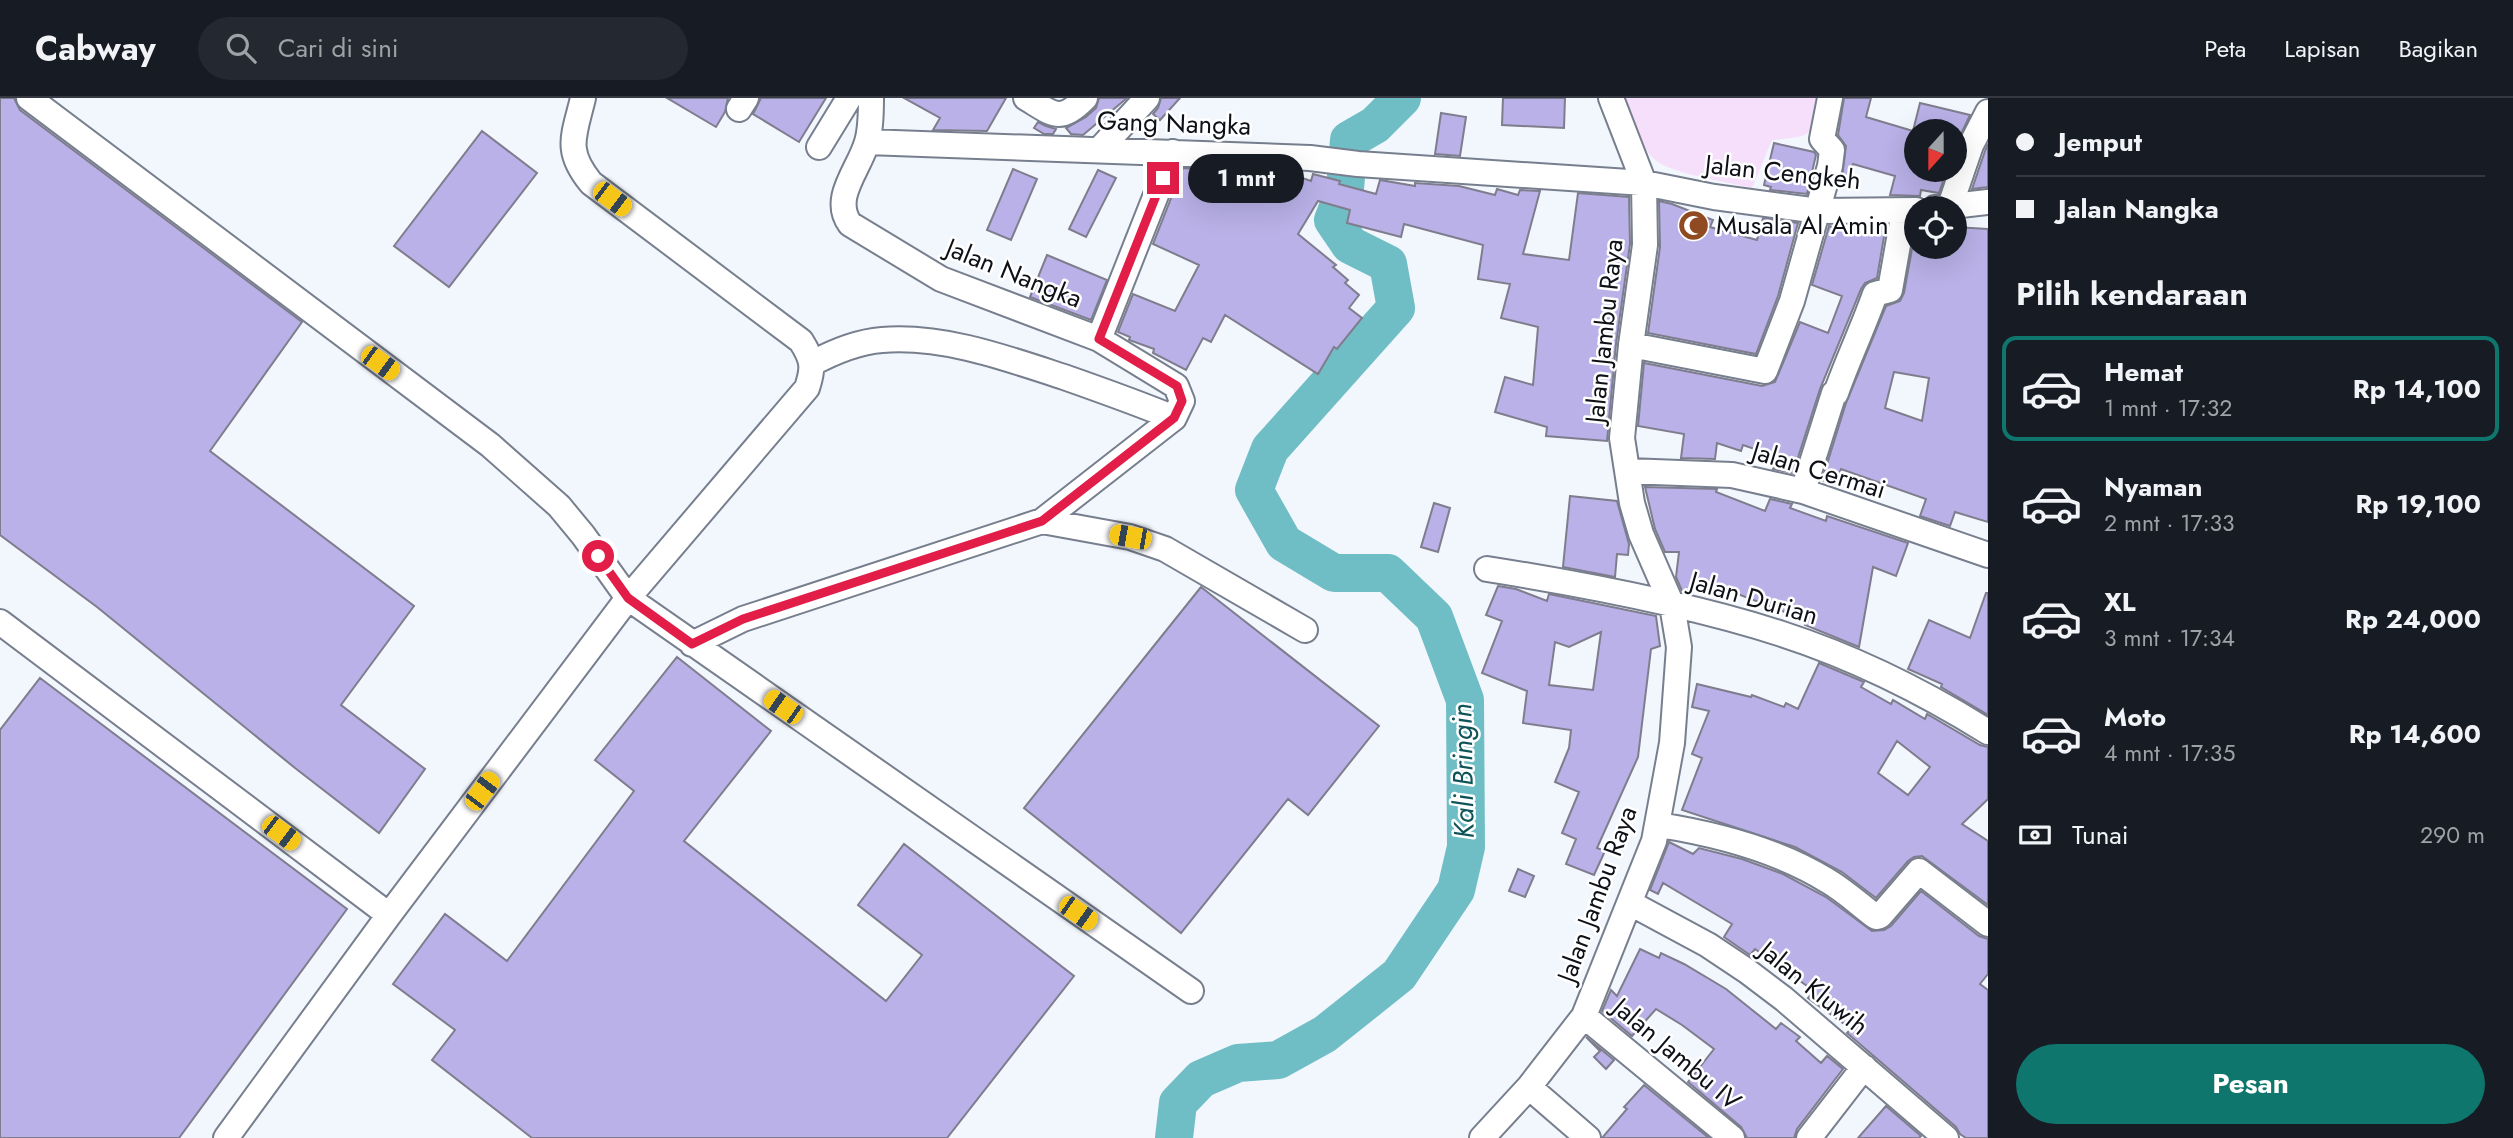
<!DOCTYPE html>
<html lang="id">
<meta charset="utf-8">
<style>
:root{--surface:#171b24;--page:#242831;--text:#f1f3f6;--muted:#9ea1a6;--line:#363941;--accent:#0f766e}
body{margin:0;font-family:Jost,sans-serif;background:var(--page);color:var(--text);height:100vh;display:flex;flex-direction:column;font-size:26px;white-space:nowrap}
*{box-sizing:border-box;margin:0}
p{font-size:23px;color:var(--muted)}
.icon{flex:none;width:38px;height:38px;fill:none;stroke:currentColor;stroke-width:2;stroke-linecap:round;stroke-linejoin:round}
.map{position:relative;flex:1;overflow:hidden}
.sheet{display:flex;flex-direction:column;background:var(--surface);width:525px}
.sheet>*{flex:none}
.guide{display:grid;align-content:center;height:154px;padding:0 28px;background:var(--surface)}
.needle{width:46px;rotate:201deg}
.tools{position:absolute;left:1904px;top:21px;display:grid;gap:14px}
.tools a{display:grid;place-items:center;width:63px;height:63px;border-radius:50%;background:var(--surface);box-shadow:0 7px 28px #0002;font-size:35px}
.end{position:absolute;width:32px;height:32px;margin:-16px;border:9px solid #e11d48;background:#fff;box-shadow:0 0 0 4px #fff}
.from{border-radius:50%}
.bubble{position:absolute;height:49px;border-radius:24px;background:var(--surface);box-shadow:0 7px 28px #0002;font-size:23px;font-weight:700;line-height:49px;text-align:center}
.car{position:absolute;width:21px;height:42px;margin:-21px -10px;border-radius:9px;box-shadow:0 0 5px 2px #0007;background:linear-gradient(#f5c518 24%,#345 0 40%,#f5c518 0 76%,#345 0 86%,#f5c518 0)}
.guide b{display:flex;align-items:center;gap:24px;height:66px;font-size:26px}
.guide b+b{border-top:2px solid var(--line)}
.guide i{width:18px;height:18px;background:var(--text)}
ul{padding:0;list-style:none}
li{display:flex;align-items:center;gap:21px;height:105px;margin:0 14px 10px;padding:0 14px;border:4px solid transparent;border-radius:14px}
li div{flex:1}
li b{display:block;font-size:26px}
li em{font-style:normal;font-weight:700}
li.selected{border-color:var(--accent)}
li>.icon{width:63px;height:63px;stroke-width:1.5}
h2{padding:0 28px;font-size:32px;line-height:84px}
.pay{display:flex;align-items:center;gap:18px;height:77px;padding:0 28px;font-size:26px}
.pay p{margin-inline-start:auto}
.action{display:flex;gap:14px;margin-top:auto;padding:14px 28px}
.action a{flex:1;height:80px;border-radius:42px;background:var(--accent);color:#fff;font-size:28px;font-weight:700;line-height:80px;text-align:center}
header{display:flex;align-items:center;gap:42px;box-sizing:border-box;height:98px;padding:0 35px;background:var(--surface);border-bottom:2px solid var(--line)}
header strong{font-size:33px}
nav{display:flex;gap:38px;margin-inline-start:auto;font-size:24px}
.search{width:490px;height:63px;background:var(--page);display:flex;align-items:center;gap:18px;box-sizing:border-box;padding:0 24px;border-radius:38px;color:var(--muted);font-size:26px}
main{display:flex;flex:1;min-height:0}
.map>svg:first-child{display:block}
.green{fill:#f6dffb}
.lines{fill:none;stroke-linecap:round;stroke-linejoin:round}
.river{stroke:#70bec5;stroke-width:38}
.building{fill:#b9b1e7;stroke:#7f7d8d;stroke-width:2;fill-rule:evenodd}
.minor-casing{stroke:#777f8e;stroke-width:28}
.minor{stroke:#fff;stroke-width:24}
.route{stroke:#e11d48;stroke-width:9}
.labels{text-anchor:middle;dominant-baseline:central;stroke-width:5;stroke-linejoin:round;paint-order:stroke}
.street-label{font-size:26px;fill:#0d1016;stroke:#fff}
.poi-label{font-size:26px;fill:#0d1016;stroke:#fff;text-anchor:start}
.water-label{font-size:28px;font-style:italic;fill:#0d5358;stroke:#fff}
</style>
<header>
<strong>Cabway</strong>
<div class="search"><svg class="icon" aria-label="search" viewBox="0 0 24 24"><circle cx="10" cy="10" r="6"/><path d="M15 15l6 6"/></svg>Cari di sini</div>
<nav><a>Peta</a><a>Lapisan</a><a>Bagikan</a></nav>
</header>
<main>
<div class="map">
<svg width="1988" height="1040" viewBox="0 0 1988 1040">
<rect width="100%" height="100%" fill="#f2f6fd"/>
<path class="green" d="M1625,0h199c-14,40 -10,38 -52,42l-20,48c-24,-6 -83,-14 -99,-30 -16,-16 -20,-40 -28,-60z"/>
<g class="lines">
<path class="river" d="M1174,1040l4,-35 23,-24 37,-16 40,-3 47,-26 74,-59 57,-85 10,-43 -1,-147 -31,-83 -46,-44h-54l-50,-30 -30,-53 16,-41 126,-141 -8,-44 -38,-19 -17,-25 12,-31 4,-49 26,-15 27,-27"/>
</g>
<path class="building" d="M0,0h14l6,12 282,212 -92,129 204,155 -73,99 84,64 -46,64 -84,-65 -198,-161 -97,-72z
M667,0h61l-3,14 -9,15z
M761,0h65l-27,44 -46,-28z
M904,0h102l-19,33 -54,-1 7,-12z
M1099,0h28l-44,37 -12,-1 -5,-6 20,-11 10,-9z
M1161,0h19l-20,22 -7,-6 5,-6z
M1503,0h62l-1,30 -62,-3z
M1844,0h27l-5,19 47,14 7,-28 50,12 -15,32v-16h-40l1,39h31l-8,23 -18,-3 -1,6 -30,-1 5,-19 -42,-12 -5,15 -6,-2 4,-31 -8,-11z
M1441,15l25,4 -6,39 -25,-2z
M1038,24l8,4 10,3 -3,5h-9l-10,-6z
M482,33l55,42 -88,114 -55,-41z
M1774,45l40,9 2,3 -9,39 -37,-4 1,-3 -7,-2z
M1988,46v43l-16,2 13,-38z
M1183,70l13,1 24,10 5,-9 20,9 4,-8h3l29,15 4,-14 26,9 2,-7 27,7 -1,3 37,10 4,-14 35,6v-3l44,3 36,9 2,-6 21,6 2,-5 20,1 -17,63 46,6 9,-67 51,4 1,47 -14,100 -9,97 -61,-5 1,-9 -52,-15 10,-35 28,8 5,-58 -37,-9 9,-34 -32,-5 5,-34 -79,-21 -3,13 -54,-14 3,-13 -32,-9 -20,33 38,31 -3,2 15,13 -3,3 14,12 -10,13 13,10 -25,31 -3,-2 -16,27 -93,-59 -14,27 -8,-4 -17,32 -33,-17 1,-4 -25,-9 1,-3 -12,-5 15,-38 42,17 24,-46 -46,-21z
M1013,71l24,10 -26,61 -24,-10z
M1098,72l18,8 -30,59 -17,-8z
M1659,103l13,3 41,16 -3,7 47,13 6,-22 35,5 -20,73 -22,58 -108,-21 12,-86z
M1886,127l-9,53 -12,5 -4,6 -41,100 -27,84 -20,-4 5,-12 -35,-12 -2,6 -24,-8 -2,16 -34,-1 3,-24 -46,-8 6,-63 118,23 13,-4 25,-60 28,11 14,-37 -30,-11 17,-59 21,6 2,-6z
M1916,129v20h39v-20l33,2v293l-33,-10 -5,14 -30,-10 6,-17 -85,-30 -5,15 -14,-4 24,-77 40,-97 14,-5 4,-8zM1894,274l35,6 -7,43 -37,-13z
M1047,157l60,25 -16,40 -61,-23z
M1645,389l72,2 -1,3 49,19 5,-12 22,5 -2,4 36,13 1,-5 81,27 -12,33 -23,-9 -14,80 -54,-22 1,-5 -110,-42 -4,16 -10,-3 -6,-14 3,-25h-14l-10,-23z
M1570,398l47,5 12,43 -1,11 -11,-1 -2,23 -52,-10z
M1434,405l16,5 -12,44 -17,-5z
M1498,488l18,3 31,12 2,-7 107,22 4,30 -9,3 -13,108 -41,91 8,3 -11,24 -28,-11 10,-25 -14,-6 17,-41 -24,-10 14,-34 2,-18 -48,-7 4,-32 -45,-18 20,-52 -16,-6zM1601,534l-8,58 -44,-5 6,-43 14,5z
M1201,489l178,139 -71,89 -20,-16 -107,134 -157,-125z
M1986,495h2v122l-47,-28 1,-3 -34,-15 21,-49 41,18z
M677,559l94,74 -87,110 202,160 36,-46 -64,-50 46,-61 170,132 -127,162h-415l-100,-78 23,-30 -62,-46 52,-70 62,47 127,-170 -39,-31z
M1819,565l45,19 -3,5 30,17 2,-4 32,19 2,-5 53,31 8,2v52l-26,25 26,17v64l-66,-49 -8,1 -6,4 -32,37 -34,-26 -47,-25 -113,-37 20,-52 -10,-4 17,-43 -17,-4 5,-23 54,13 1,-2 32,12 2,-4 12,6zM1897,643l33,26 -22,28 -30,-22z
M40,580l307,231 -168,229h-179v-408z
M1669,744l24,12 6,-6 43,11 41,15 43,23 46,34 12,-1 7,-4 30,-35 58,45 9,3v35l-8,10 8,6v148h-22l-6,-4 -4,-7 -109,-94 4,-4 -43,-31 6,-7 -59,-42 -5,6 -26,-18 8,-13 -69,-41 -5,11 -8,-4z
M1518,771l16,7 -9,21 -16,-6z
M1640,851l19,9 2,-5 23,11 42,25 50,40 5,-6 19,14 -4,4 25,22 6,-7 16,13 -46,60 -3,9h-47l-6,-11 -53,-45 26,-33 -32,-24 -26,-16 -24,27 -30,-25 9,-21 6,6z
M1586,939l28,23 -8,9 -12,-12 6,-6z
M1644,987l65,53h-107l25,-29 -3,-2z
M1886,1008l35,30 -2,2h-61z"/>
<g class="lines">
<defs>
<path id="minor" d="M29,0l461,347 69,61 24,29 45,63 179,-210c7,-21 6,-28 -6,-47l-210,-158c-27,-33 -17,-47 -8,-85
M871,0c0,14 0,31 -4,44 -8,28 -36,56 -17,82l91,55 158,60 77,47 6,15 -8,17 -132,103
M1026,0c27,16 34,26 59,0
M739,11l7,-11
M867,44l443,16 48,6 286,19 70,14 105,14 97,-1
M819,49l30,-49
M1099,52l48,-52
M1950,108l21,-61 17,-33
M1935,110l53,-6
M1099,241l74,-187
M1631,247l134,26 27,-70 38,-135 2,-16 -10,-11 8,-41
M811,266c22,-12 46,-22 71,-24 61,-5 124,18 182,37 37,13 74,26 110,41
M1628,373l104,4 71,16 185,64
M1803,393l31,-98h2c12,-34 27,-65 39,-99l15,-4 14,-79
M1487,471c95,15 203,35 295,65 71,23 142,58 206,98
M0,524l389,293
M692,546l51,-25 299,-98 88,16 35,12 140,81
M1659,727c57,9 119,25 169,56 17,10 32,24 48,36l4,-1 39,-45 69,53
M1630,805l78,42 39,26 37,28 162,139
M1584,918l148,122
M1529,989l59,51
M226,1040l163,-223 239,-317 563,393
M1482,1040l47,-51 55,-71 70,-175 18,-98 7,-96 -7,-42 -31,-71 -9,-31 -10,-65 9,-93 14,-100 -1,-62 -33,-85
M1809,1040l55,-71"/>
</defs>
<use href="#minor" class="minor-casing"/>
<use href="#minor" class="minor"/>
</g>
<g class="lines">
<path class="route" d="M598,458l30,42 64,46 51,-25 299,-98 132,-103 8,-17 -5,-15 -78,-47 64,-161"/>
</g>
<defs>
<symbol id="mosque-disc" viewBox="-11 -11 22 22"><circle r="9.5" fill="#8f4a21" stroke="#fff"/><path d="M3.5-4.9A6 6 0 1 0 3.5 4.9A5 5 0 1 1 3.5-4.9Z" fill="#fff"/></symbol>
</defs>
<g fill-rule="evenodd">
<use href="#mosque-disc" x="1676" y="110" width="35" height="35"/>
</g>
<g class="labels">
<g class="street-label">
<text transform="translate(1174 25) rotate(2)">Gang Nangka</text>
<text transform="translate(1783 74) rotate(6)">Jalan Cengkeh</text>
<text transform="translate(1014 175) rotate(22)">Jalan Nangka</text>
<text transform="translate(1604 233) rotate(-84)">Jalan Jambu Raya</text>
<text transform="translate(1819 372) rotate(17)">Jalan Cermai</text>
<text transform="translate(1754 500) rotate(16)">Jalan Durian</text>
<text transform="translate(1597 796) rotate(-70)">Jalan Jambu Raya</text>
<text transform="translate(1814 890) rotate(39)">Jalan Kluwih</text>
<text transform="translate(1677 956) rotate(40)">Jalan Jambu IV</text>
</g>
<g class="poi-label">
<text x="1716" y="127">Musala Al Amin</text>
</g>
<g class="water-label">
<text transform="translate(1463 673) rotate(-91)">Kali Bringin</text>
</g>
</g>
</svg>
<div class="tools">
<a><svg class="needle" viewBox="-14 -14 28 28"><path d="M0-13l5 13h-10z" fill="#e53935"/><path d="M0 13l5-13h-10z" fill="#9ea1a6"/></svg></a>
<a><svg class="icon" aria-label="locate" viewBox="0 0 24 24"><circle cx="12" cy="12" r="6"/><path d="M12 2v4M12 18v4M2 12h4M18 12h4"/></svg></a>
</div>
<i class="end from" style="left:598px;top:458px"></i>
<i class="end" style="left:1163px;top:80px"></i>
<div class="bubble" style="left:1188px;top:56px;width:116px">1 mnt</div>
<i class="car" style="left:612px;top:101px;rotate:127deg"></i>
<i class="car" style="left:380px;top:265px;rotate:126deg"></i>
<i class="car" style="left:1130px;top:439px;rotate:280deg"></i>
<i class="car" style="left:783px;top:609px;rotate:305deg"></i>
<i class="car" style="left:482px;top:693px;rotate:37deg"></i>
<i class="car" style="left:281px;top:735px;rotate:127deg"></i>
<i class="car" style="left:1078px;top:815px;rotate:125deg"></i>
</div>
<section class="sheet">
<div class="guide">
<b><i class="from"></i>Jemput</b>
<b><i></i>Jalan Nangka</b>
</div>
<h2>Pilih kendaraan</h2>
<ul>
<li class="selected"><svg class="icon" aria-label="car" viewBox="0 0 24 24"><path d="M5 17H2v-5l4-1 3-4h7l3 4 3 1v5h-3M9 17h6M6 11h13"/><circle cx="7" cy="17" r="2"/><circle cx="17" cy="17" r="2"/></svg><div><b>Hemat</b><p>1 mnt · 17:32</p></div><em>Rp 14,100</em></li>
<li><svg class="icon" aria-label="car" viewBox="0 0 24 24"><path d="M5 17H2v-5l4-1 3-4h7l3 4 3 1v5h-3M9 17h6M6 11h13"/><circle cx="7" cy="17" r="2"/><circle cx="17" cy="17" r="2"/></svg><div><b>Nyaman</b><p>2 mnt · 17:33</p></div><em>Rp 19,100</em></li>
<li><svg class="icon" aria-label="car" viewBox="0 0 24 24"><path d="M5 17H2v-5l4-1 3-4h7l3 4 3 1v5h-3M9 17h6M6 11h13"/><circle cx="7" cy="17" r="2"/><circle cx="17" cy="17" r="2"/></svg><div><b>XL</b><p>3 mnt · 17:34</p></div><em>Rp 24,000</em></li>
<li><svg class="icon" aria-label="car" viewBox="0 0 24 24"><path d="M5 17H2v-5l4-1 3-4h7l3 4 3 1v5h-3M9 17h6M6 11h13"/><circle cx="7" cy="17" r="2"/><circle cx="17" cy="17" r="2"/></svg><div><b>Moto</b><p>4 mnt · 17:35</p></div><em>Rp 14,600</em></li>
</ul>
<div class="pay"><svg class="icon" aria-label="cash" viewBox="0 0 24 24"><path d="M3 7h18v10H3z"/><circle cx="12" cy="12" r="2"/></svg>Tunai<p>290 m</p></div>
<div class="action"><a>Pesan</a></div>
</section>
</main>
